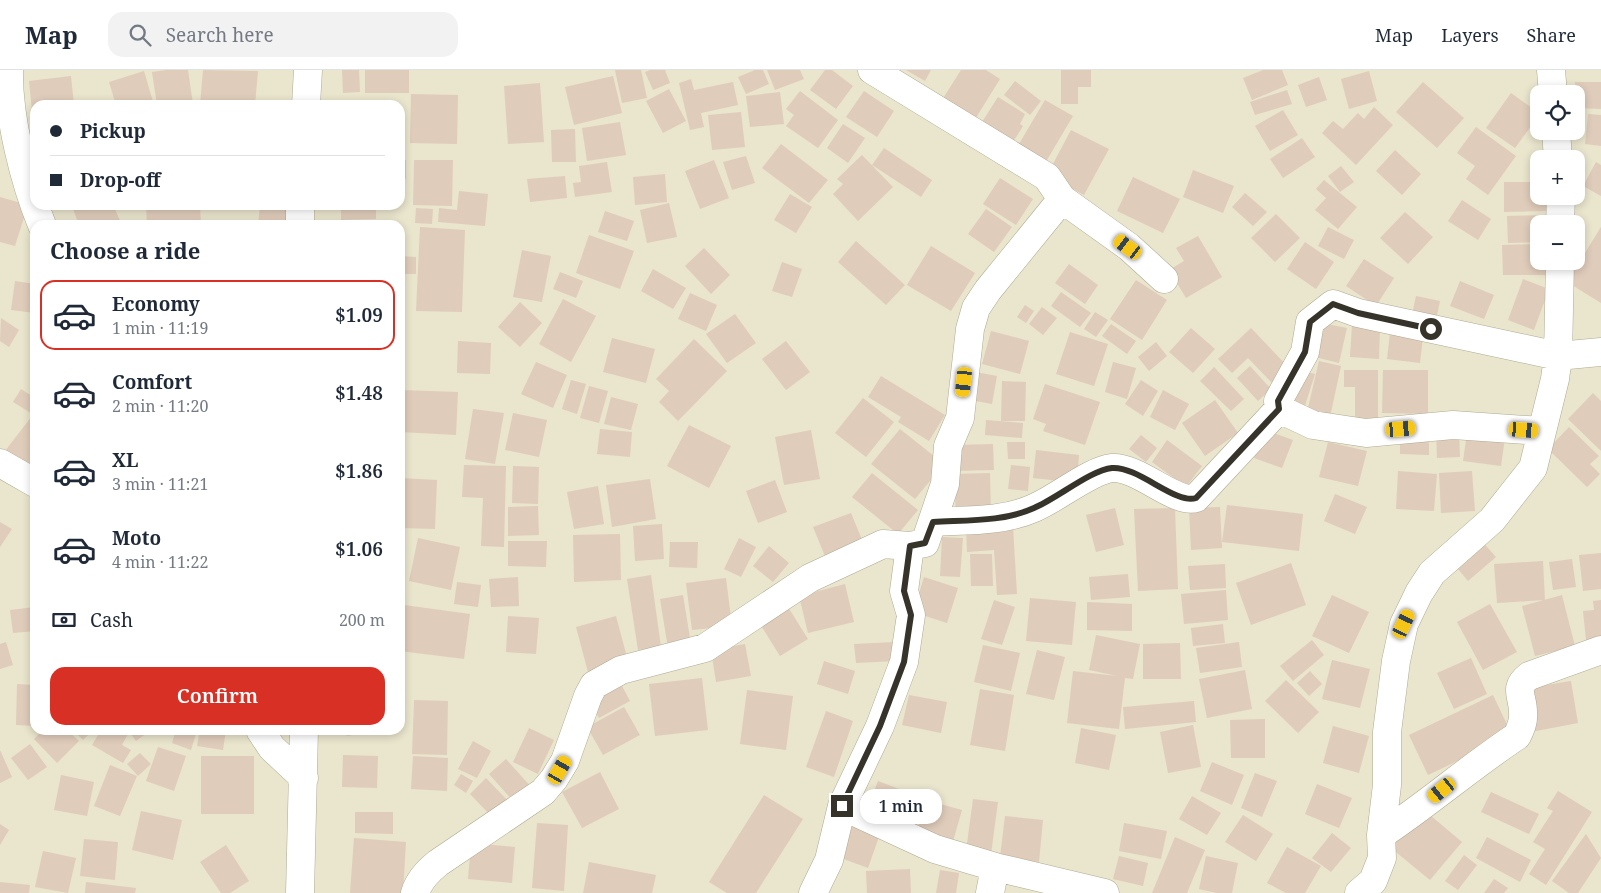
<!DOCTYPE html>
<meta charset="utf-8">
<style>
:root{--surface:#fff;--page:#f2f2f3;--text:#1f2937;--muted:#747a83;--line:#e0e1e3;--accent:#d93025}
body{margin:0;font-family:"Noto Serif",serif;background:var(--page);color:var(--text);height:100vh;display:flex;flex-direction:column;font-size:19px;white-space:nowrap}
*{box-sizing:border-box;margin:0}
p{font-size:16px;color:var(--muted)}
.icon{flex:none;width:28px;height:28px;fill:none;stroke:currentColor;stroke-width:2;stroke-linecap:round;stroke-linejoin:round}
.map{position:relative;flex:1;overflow:hidden}
.drawer{position:absolute;left:30px;top:150px;width:375px;height:515px;display:flex;flex-direction:column;background:var(--surface);border-radius:15px;box-shadow:0 2px 8px #0003}
.drawer>*{flex:none}
.top-card{position:absolute;left:30px;top:30px;width:375px;height:110px;border-radius:15px;box-shadow:0 2px 8px #0003;display:grid;align-content:center;height:110px;padding:0 20px;background:var(--surface)}
.fabs{position:absolute;left:1530px;top:15px;display:grid;gap:10px}
.fabs a{display:grid;place-items:center;width:55px;height:55px;border-radius:10px;background:var(--surface);box-shadow:0 2px 8px #0003;font-size:25px}
.end{position:absolute;width:22px;height:22px;margin:-11px;border:6px solid #35332a;background:#fff;box-shadow:0 0 0 2px #fff}
.from{border-radius:50%}
.bubble{position:absolute;height:35px;border-radius:15px;background:var(--surface);box-shadow:0 2px 8px #0003;font-size:16px;font-weight:600;line-height:35px;text-align:center}
.car{position:absolute;width:15px;height:30px;margin:-15px -8px;border-radius:6px;box-shadow:0 0 4px 1px #0007;background:linear-gradient(#f5c518 24%,#345 0 40%,#f5c518 0 76%,#345 0 86%,#f5c518 0)}
.top-card b{display:flex;align-items:center;gap:18px;height:48px;font-size:19px}
.top-card b+b{border-top:1px solid var(--line)}
.top-card i{width:12px;height:12px;background:var(--text)}
ul{padding:0;list-style:none}
li{display:flex;align-items:center;gap:15px;height:70px;margin:0 10px 8px;padding:0 10px;border:2px solid transparent;border-radius:15px}
li div{flex:1}
li b{display:block;font-size:19px}
li em{font-style:normal;font-weight:600}
li.on{border-color:var(--accent)}
li>.icon{width:45px;height:45px;stroke-width:1.5}
h2{padding:0 20px;font-size:22px;line-height:60px}
.pay{display:flex;align-items:center;gap:12px;height:55px;padding:0 20px;font-size:19px}
.pay p{margin-inline-start:auto}
.action{display:flex;gap:10px;margin-top:auto;padding:10px 20px}
.action a{flex:1;height:58px;border-radius:15px;background:var(--accent);color:#fff;font-size:20px;font-weight:600;line-height:58px;text-align:center}
header{display:flex;align-items:center;gap:30px;box-sizing:border-box;height:70px;padding:0 25px;background:var(--surface);border-bottom:1px solid var(--line)}
header strong{font-size:24px}
nav{display:flex;gap:28px;margin-inline-start:auto;font-size:18px}
.search{width:350px;height:45px;background:var(--page);display:flex;align-items:center;gap:12px;box-sizing:border-box;padding:0 18px;border-radius:15px;color:var(--muted);font-size:19px}
.map>svg:first-child{display:block}
.building{fill:#e0ccbb}
.lines{fill:none;stroke-linecap:round;stroke-linejoin:round}
.street-casing{stroke:#aeaa93;stroke-width:29}
.street{stroke:#fff;stroke-width:28}
.route{stroke:#35332a;stroke-width:6}
</style>
<header>
<strong>Map</strong>
<div class="search"><svg class="icon" aria-label="search" viewBox="0 0 24 24"><circle cx="10" cy="10" r="6"/><path d="M15 15l6 6"/></svg>Search here</div>
<nav><a>Map</a><a>Layers</a><a>Share</a></nav>
</header>
<div class="map">
<svg width="1601" height="823" viewBox="0 0 1601 823">
<rect width="100%" height="100%" fill="#eae5cd"/>
<path class="building" d="M166,0h22l5,34 -36,1 -5,-33z
M203,0l55,1 -3,34h-55z
M342,0h17l1,22 -17,1z
M365,0h44v23h-44z
M615,0h26l6,28 -25,5z
M650,0h15l5,13 -17,7 -8,-18z
M755,0h8l6,14 -23,10 -8,-17z
M767,0h33l4,9 -29,11z
M825,0h7l21,16 -17,23 -26,-19z
M906,0h25l-6,11z
M961,0h25l14,9 -26,42 -32,-21z
M1061,0h30v17h-13v17h-17z
M1263,0h19l6,15 -36,15 -9,-22z
M144,1l10,34h-38l-7,-23z
M1369,1l8,30 -28,8 -8,-30z
M71,6l3,29h-39v5l-3,1 -3,-30z
M613,6l9,37 -48,12 -9,-38z
M1319,7l8,23 -21,7 -8,-22z
M691,9l3,11 39,-8 5,23 -37,8 3,14 -14,3 -11,-47z
M1015,11l26,20 -11,14 -26,-20z
M1423,12l41,36 -27,30 -41,-36z
M1575,12h26v27l-25,-1z
M540,13l4,59 -36,2 -4,-58z
M669,19l17,32 -23,12 -17,-32z
M1287,20l5,14 -37,11 -5,-13z
M800,21l38,29 -20,28 -32,-22 8,-11 -8,-6z
M864,21l30,20 -17,26 -31,-20z
M780,22l4,32 -34,3 -4,-31z
M1511,23l28,20v2l-24,33 -29,-20z
M411,24l47,1 -1,49 -47,-1z
M998,27l27,17 -5,10 3,2 -10,16 -31,-20z
M1045,30l28,16 -29,49 -28,-16z
M1374,37l19,18 -37,40 -34,-32 11,-12 10,8 15,-16 6,6z
M1283,40l15,25 -28,16 -15,-25z
M741,42l4,35 -33,3 -4,-35z
M1588,44l13,1v31l-16,-2z
M620,52l6,33 -39,6 -5,-33z
M843,54l22,14 -17,25 -21,-15z
M1476,57l40,29 -28,39 -22,-16 9,-13 -18,-13z
M575,59l1,33h-24l-1,-32z
M1071,60l38,19 -25,46 -37,-20z
M1302,68l13,19 -32,21 -13,-19z
M781,74l47,36 -19,23 -47,-35z
M884,78l48,32 -11,17 -49,-32z
M1395,80l26,24 -19,21 -26,-24z
M862,85l31,32 -35,34 -25,-27 10,-10 -6,-5z
M746,86l9,27 -23,7 -9,-28z
M400,90h6v19h-6z
M414,90h39l-1,46 -39,-1z
M714,90l15,38 -29,11 -15,-38z
M607,92l5,30 -37,5 -2,-14 8,-1 -2,-16z
M1596,92l5,3v31l-18,-10z
M1341,96l13,16 -14,10 -12,-16z
M1193,100l41,16 -11,27 -40,-16z
M665,104l2,28 -32,3 -2,-28z
M565,106l2,22 -37,4 -3,-23z
M1133,107l47,22 -17,34 -46,-22z
M1000,108l33,21 -17,26 -33,-21z
M1324,110l33,27 -19,22 -23,-19 11,-12 -10,-9z
M1504,112h35v14h12v15l-47,1z
M459,121l29,3 -3,32 -47,-4 1,-14 18,2z
M1245,123l22,19 -14,14 -21,-19z
M790,124l22,13 -16,26 -22,-13z
M0,127l28,8 -13,41 -15,-4z
M1462,130l29,19 -13,21 -30,-19z
M669,133l8,34 -30,6 -7,-33z
M84,135h29l9,20h-43l-6,-16z
M146,135h54l1,20h-54z
M260,135h31l-2,20h-31z
M341,135h35v14l-35,1z
M416,138l17,1 -1,15 -17,-1z
M986,139l26,18 -18,25 -26,-18z
M605,141l29,10 -7,20 -29,-9z
M1405,142l28,25 -25,27 -28,-26z
M1276,144l24,24 -25,24 -24,-24z
M1551,145v9h-12v18l-31,1 -1,-27z
M420,157l45,3 -3,82 -46,-1z
M1328,157l26,13 -10,19 -26,-13z
M1601,157v76l-34,-21z
M589,165l45,16 -14,38 -44,-16z
M1198,166l24,41 -36,21 -17,-28 15,-9 -8,-13z
M856,171l49,44 -19,20 -48,-43z
M1305,172l29,20 -18,27 -29,-20z
M1539,174v17h15v14h-51l-1,-30z
M931,176l44,27 -24,38 -44,-26z
M704,178l26,27 -19,19 -26,-28z
M522,180l29,6 -9,46 -29,-5z
M400,186l16,1v17h-16z
M1364,189l30,19 -18,28 -30,-20z
M782,192l20,7 -10,28 -20,-6z
M1069,194l29,21 -13,19 -30,-21z
M653,199l33,19 -13,21 -32,-18z
M560,202l23,9 -7,17 -23,-9z
M1523,209l26,10 -15,41 -26,-10z
M1136,210l31,20 -25,40 -32,-21z
M15,211l20,3v29l-24,-3z
M1460,211l34,14 -10,24 -34,-13z
M1061,222l30,21 -11,14 -29,-21z
M690,223l27,12 -11,26 -28,-12z
M1416,226l24,5 -5,24 -24,-6z
M563,229l33,17 -25,46 -32,-18z
M520,232l22,21 -22,24 -22,-20z
M1025,235l9,6 -8,12 -9,-6z
M1042,237l15,11 -14,17 -14,-11z
M1095,242l13,8 -12,17 -12,-8z
M735,244l21,29 -29,20 -21,-29z
M1,248l18,12 -10,17 -9,-6z
M1322,253l25,5 -8,35 -24,-6z
M1111,254l25,17 -9,13 -25,-18z
M1352,255l28,2 -1,32 -29,-2z
M1391,255l33,3 -4,35 -33,-4z
M1191,258l24,21 -22,24 -24,-21z
M1251,258l40,42 -17,15 -26,-27 -16,15 -14,-14z
M991,261l38,10 -9,33 -38,-10z
M1070,262l38,12 -14,42 -38,-12z
M612,268l43,11 -9,34 -43,-11z
M694,269l33,32 -49,50 -19,-19 10,-11 -13,-12z
M458,271l33,2 -1,31 -33,-1z
M786,271l24,31 -24,18 -24,-31z
M1156,272l11,14 -18,15 -11,-14z
M1319,291l22,5 -11,51 -23,-5z
M536,292l31,13 -14,33 -32,-14z
M1113,292l23,6 -9,31 -22,-7z
M1250,296l21,23 -13,12 -21,-23z
M1214,297l30,32 -13,12 -31,-30z
M1299,300l16,4 -11,35 -15,-5z
M1344,300h34v57h-23v-40h-11z
M1383,300h45v44l-46,-1z
M970,301l27,5 -5,28 -27,-5z
M881,306l64,39 -16,26 -31,-19 3,-5 -33,-20z
M571,310l15,4 -9,30 -15,-5z
M1141,310l17,11 -15,25 -18,-12z
M1002,311l24,1 -1,39h-24z
M1045,314l55,18 -15,43 -42,-14 3,-7 -13,-5z
M589,316l19,5 -9,32 -19,-5z
M21,319l14,9 -1,17 -21,-13z
M400,320l58,2 -2,43 -56,-3z
M1163,320l26,14 -14,26 -25,-13z
M1593,323l8,8v50l-33,-32z
M611,327l27,7 -7,26 -27,-6z
M863,328l31,24 -28,35 -31,-24z
M1215,330l23,33 -33,23 -23,-33z
M473,339l31,4 -9,51 -30,-5z
M513,343l34,7 -8,37 -34,-7z
M32,346l3,2v55l-30,-22z
M986,350l37,3 -1,15 -37,-3z
M689,355l42,21 -22,42 -42,-22z
M1569,357l30,29 -9,8 10,10 -13,13 -39,-38z
M600,359l32,3 -2,25 -33,-3z
M900,359l44,35 -29,35 -44,-35z
M811,360l9,49 -36,6 -9,-48z
M1265,360l28,10 -11,28 -28,-10z
M1459,361l1,26 -23,1 -1,-26z
M1467,363l38,5 -4,28 -38,-5z
M1141,365l16,13 -11,14 -17,-13z
M1400,365h29v20l-29,-1z
M1167,370l35,26 -16,21 -34,-25z
M1007,372h18v17h-17z
M1328,372l39,9 -9,35 -39,-9z
M993,374l1,26 -39,1 -1,-26z
M1036,380l43,5 -2,28 -44,-5z
M464,395l42,1 -2,81 -23,-1 2,-48 -21,-1z
M1011,395l19,2 -2,24 -20,-2z
M513,396l26,1 -1,37 -26,-1z
M1398,401l39,3 -3,37 -38,-2z
M1472,401l3,40 -34,2 -2,-40z
M872,403l46,37 -20,24 -46,-37z
M990,403l1,41 -35,1 -2,-41z
M400,408l37,2 -2,49 -35,-1z
M650,409l6,40 -44,8 -6,-42z
M775,410l12,32 -29,11 -12,-32z
M598,416l6,38 -30,5 -7,-37z
M1335,424l32,13 -12,27 -31,-13z
M1227,435l76,9 -4,37 -77,-9z
M538,436l1,29 -31,1v-29z
M1220,437l2,41 -31,2 -2,-42z
M1115,438l9,37 -28,7 -10,-37z
M1175,438l3,81 -40,2 -4,-82z
M851,443l14,34 -38,14 -14,-34z
M0,452l12,7 -12,18z
M662,454l2,35 -29,2 -2,-35z
M1013,456l4,68 -20,1 -3,-45 -27,2 -1,-24z
M620,464l1,46 -47,2 -1,-47z
M400,467h5l-4,36h-1z
M942,467l21,1 -3,39 -20,-1z
M418,468l42,9 -9,43 -42,-9z
M739,468l17,9 -15,30 -17,-8z
M1480,469l16,18 -28,24 -15,-18z
M508,471h39l-1,26 -38,-1z
M670,472h28l-1,26 -28,-1z
M769,476l20,17 -16,19 -20,-16z
M1601,483v36l-18,2 -4,-36z
M970,484h22l1,32h-22z
M1572,489l4,28 -23,3 -4,-28z
M1543,491l2,39 -48,3 -3,-39z
M1291,493l15,42 -55,20 -15,-42z
M1225,494l1,24 -36,2 -2,-24z
M1128,504l2,23 -39,3 -2,-23z
M651,505l10,72 -23,3 -11,-71z
M518,507l1,29 -28,1 -2,-28z
M924,507l34,11 -11,35 -34,-11z
M726,508l6,48 -40,4 -6,-47z
M457,512l24,3 -3,22 -24,-3z
M845,514l9,38 -46,11 -9,-37z
M1226,520l2,30 -44,4 -3,-30z
M683,525l8,49 -23,4 -8,-49z
M1332,525l37,17 -20,41 -37,-17z
M1562,525l13,51 -40,10 -13,-50z
M1030,528l46,4 -4,43 -46,-4z
M994,530l21,7 -13,38 -21,-6z
M1601,530v38l-15,2 -3,-29 11,-1 -1,-9z
M1087,532l45,2v27l-45,-1z
M1490,534l27,48 -34,18 -26,-48z
M404,535l66,9 -6,45 -64,-8v-18z
M35,537v24l-22,2 -3,-23z
M788,537l20,32 -28,17 -20,-32z
M508,546l31,2 -3,36 -30,-2z
M616,546l12,45 -40,11 -12,-45z
M1223,554l2,19 -32,3 -2,-18z
M1096,565l44,9 -7,35 -8,-1 -6,51 -52,-6 6,-52 44,5 -28,-6z
M1312,570l12,15 -31,26 -13,-15z
M6,572l7,23 -13,4v-25z
M895,572l1,19 -40,2 -2,-19z
M1239,572l3,25 -42,6 -4,-25z
M1180,573l1,36h-38v-35z
M745,574l6,32 -35,6 -5,-32z
M983,575l37,8 -9,38 -37,-9z
M1037,580l28,7 -11,43 -28,-6z
M1471,588l16,36 -33,15 -17,-36z
M1332,590l38,9 -10,39 -38,-9z
M824,591l31,10 -7,23 -31,-10z
M1245,600l7,39 -45,9 -8,-39z
M1310,601l12,13 -13,12 -12,-13z
M702,608l6,52 -53,6 -6,-52z
M1286,610l33,32 -21,21 -33,-32z
M1571,611l7,42 -47,9 -8,-43z
M17,614l18,1v41l-19,-1z
M622,616l8,15 -31,17 -8,-15z
M980,619l34,6 -9,56 -35,-6z
M747,620l46,6 -7,54 -46,-6z
M909,625l38,7 -6,31 -39,-8z
M1493,625l19,40 -84,40 -19,-40z
M414,630l34,1 -1,54 -35,-1z
M1194,631l2,21 -71,7 -2,-22z
M624,637l16,28 -37,20 -16,-28z
M826,641l27,10 -19,56 -28,-10z
M1265,649v39h-34l-1,-38z
M1193,655l8,42 -33,6 -8,-41z
M1333,656l36,10 -10,37 -36,-10z
M529,658l25,12 -16,34 -25,-12z
M1081,658l35,7 -7,35 -34,-7z
M43,660h24l12,11 -22,22 -23,-24z
M73,660h20l-10,10z
M101,660h25l3,2 -7,13 9,5 -8,13 -31,-18z
M128,660h23l-15,11z
M176,660h21l-6,20 -19,-7z
M200,660h26l-3,20 -26,-4z
M346,660h25v1l-24,5z
M473,671l18,10 -14,27 -19,-9z
M30,674l17,23 -19,13 -17,-22z
M158,677l28,9 -12,35 -28,-10z
M0,680l12,27 -12,6z
M140,683l11,11 -13,12 -11,-12z
M343,685l35,1 -1,32 -35,-1z
M201,686h53v58h-53z
M413,686l35,2 -1,33 -36,-2z
M506,689l26,29 -17,15 -26,-29z
M1212,692l32,13 -12,30 -32,-14z
M110,695l27,11 -17,40 -26,-10z
M600,702l19,37 -37,19 -20,-36z
M1255,703l22,8 -15,36 -21,-9z
M461,704l12,7 -7,12 -12,-8z
M61,705l33,7 -7,34 -33,-6z
M486,708l23,24 -16,16 -23,-24z
M878,711l45,17 -11,28 -45,-17z
M1317,714l35,14 -13,30 -34,-14z
M1558,721l34,21 -46,73 -17,-11 16,-25 -12,-7 20,-31 -6,-3z
M1491,722l48,22 -10,20 -48,-22z
M764,725l39,24 -47,74h-29l-18,-11z
M1192,726l29,17 -14,22 -28,-16z
M973,729l25,3 -7,52 -25,-3z
M926,730l36,10 -10,35 -36,-10z
M1424,740l38,32 -32,38 -39,-32z
M141,741l41,9 -9,40 -41,-10z
M355,742h38v22l-38,-1z
M1243,745l30,19 -17,27 -31,-19z
M1005,746l38,4 -4,42 -39,-5z
M537,753l31,2 -4,66 -32,-3z
M1124,753l43,8 -6,28 -42,-8z
M0,754l9,6 -9,15z
M853,754l27,10 -12,34 -27,-10z
M1332,763l19,15 -20,24 -19,-14z
M1586,764l15,24 -23,35h-9l-17,-12z
M1175,767l30,13 -18,43h-35z
M1487,767l44,23 -11,22 -44,-24z
M354,768l52,4 -3,51h-53z
M84,769l34,3 -3,38 -35,-4z
M471,773l44,4 -3,36 -44,-4z
M226,775l23,36 -19,12h-9l-21,-31z
M1287,777l34,19 -16,27h-19l-19,-10z
M43,781l33,7 -8,35 -33,-6z
M1464,785l13,10 -19,25 -13,-9z
M1119,786l29,7 -5,23 -30,-7z
M1206,786l32,7 -6,30h-15l-18,-4z
M589,792l67,13 -4,18h-69z
M910,799l1,24h-44l-1,-22z
M940,800l19,3 -3,20h-20z
M1494,809l14,9 -4,5h-20z
M0,812l30,3 -1,8h-29z
M86,812l50,6 -1,5h-50z"/>
<g class="lines">
<defs>
<path id="street" d="M9,0c-1,47 15,111 33,155
M872,0l175,107 15,22 67,48 35,32
M1551,0l2,24
M306,35l2,-35
M1556,61l2,28
M1560,154l1,-28
M300,155v-20
M1279,339l34,16 53,8 87,-8 88,6
M0,393l35,20
M933,452c34,-2 70,0 101,-14 22,-9 57,-38 78,-40 26,-2 64,37 84,30l83,-89 -1,-8 27,-49 5,-30 23,-18 25,9 200,43 43,-4
M260,660l12,18 32,30
M842,736l93,43 60,18 110,26
M1381,765c47,-31 89,-68 136,-99 4,-8 7,-15 6,-24 0,-16 -10,-24 6,-36l72,-26
M300,823l4,-163
M415,823c4,-13 13,-22 23,-30l105,-71 11,-13 11,-18 23,-65 6,-11 27,-15 84,-22 105,-70 73,-34 27,2
M813,823l16,-33 13,-54 38,-80 24,-64 7,-47 -7,-24 6,-45 15,-3 20,-59 3,-38 12,-28 10,-89 6,-21 12,-18 74,-91
M990,823l5,-26
M1359,823l14,-12 9,-23 -1,-23 6,-50v-53l9,-71 8,-37 15,-31 13,-20 60,-53 41,-52 22,-89 3,-23 2,-95"/>
</defs>
<use href="#street" class="street-casing"/>
<use href="#street" class="street"/>
</g>
<g class="lines">
<path class="route" d="M842,736l38,-80 24,-64 7,-47 -7,-24 6,-45 15,-3 8,-21c34,-2 70,0 101,-14 22,-9 57,-38 78,-40 26,-2 64,37 84,30l83,-89 -1,-8 27,-49 5,-30 23,-18 25,9 73,16"/>
</g>
</svg>
<div class="fabs">
<a><svg class="icon" aria-label="locate" viewBox="0 0 24 24"><circle cx="12" cy="12" r="6"/><path d="M12 2v4M12 18v4M2 12h4M18 12h4"/></svg></a>
<a>+</a>
<a>−</a>
</div>
<i class="end from" style="left:1431px;top:259px"></i>
<i class="end" style="left:842px;top:736px"></i>
<div class="bubble" style="left:860px;top:719px;width:82px">1 min</div>
<i class="car" style="left:1128px;top:177px;rotate:306deg"></i>
<i class="car" style="left:964px;top:312px;rotate:186deg"></i>
<i class="car" style="left:1401px;top:359px;rotate:85deg"></i>
<i class="car" style="left:1524px;top:360px;rotate:94deg"></i>
<i class="car" style="left:1404px;top:554px;rotate:25deg"></i>
<i class="car" style="left:560px;top:700px;rotate:30deg"></i>
<i class="car" style="left:1442px;top:720px;rotate:231deg"></i>
<div class="top-card">
<b><i class="from"></i>Pickup</b>
<b><i></i>Drop-off</b>
</div>
<section class="drawer">
<h2>Choose a ride</h2>
<ul>
<li class="on"><svg class="icon" aria-label="car" viewBox="0 0 24 24"><path d="M5 17H2v-5l4-1 3-4h7l3 4 3 1v5h-3M9 17h6M6 11h13"/><circle cx="7" cy="17" r="2"/><circle cx="17" cy="17" r="2"/></svg><div><b>Economy</b><p>1 min · 11:19</p></div><em>$1.09</em></li>
<li><svg class="icon" aria-label="car" viewBox="0 0 24 24"><path d="M5 17H2v-5l4-1 3-4h7l3 4 3 1v5h-3M9 17h6M6 11h13"/><circle cx="7" cy="17" r="2"/><circle cx="17" cy="17" r="2"/></svg><div><b>Comfort</b><p>2 min · 11:20</p></div><em>$1.48</em></li>
<li><svg class="icon" aria-label="car" viewBox="0 0 24 24"><path d="M5 17H2v-5l4-1 3-4h7l3 4 3 1v5h-3M9 17h6M6 11h13"/><circle cx="7" cy="17" r="2"/><circle cx="17" cy="17" r="2"/></svg><div><b>XL</b><p>3 min · 11:21</p></div><em>$1.86</em></li>
<li><svg class="icon" aria-label="car" viewBox="0 0 24 24"><path d="M5 17H2v-5l4-1 3-4h7l3 4 3 1v5h-3M9 17h6M6 11h13"/><circle cx="7" cy="17" r="2"/><circle cx="17" cy="17" r="2"/></svg><div><b>Moto</b><p>4 min · 11:22</p></div><em>$1.06</em></li>
</ul>
<div class="pay"><svg class="icon" aria-label="cash" viewBox="0 0 24 24"><path d="M3 7h18v10H3z"/><circle cx="12" cy="12" r="2"/></svg>Cash<p>200 m</p></div>
<div class="action"><a>Confirm</a></div>
</section>
</div>
